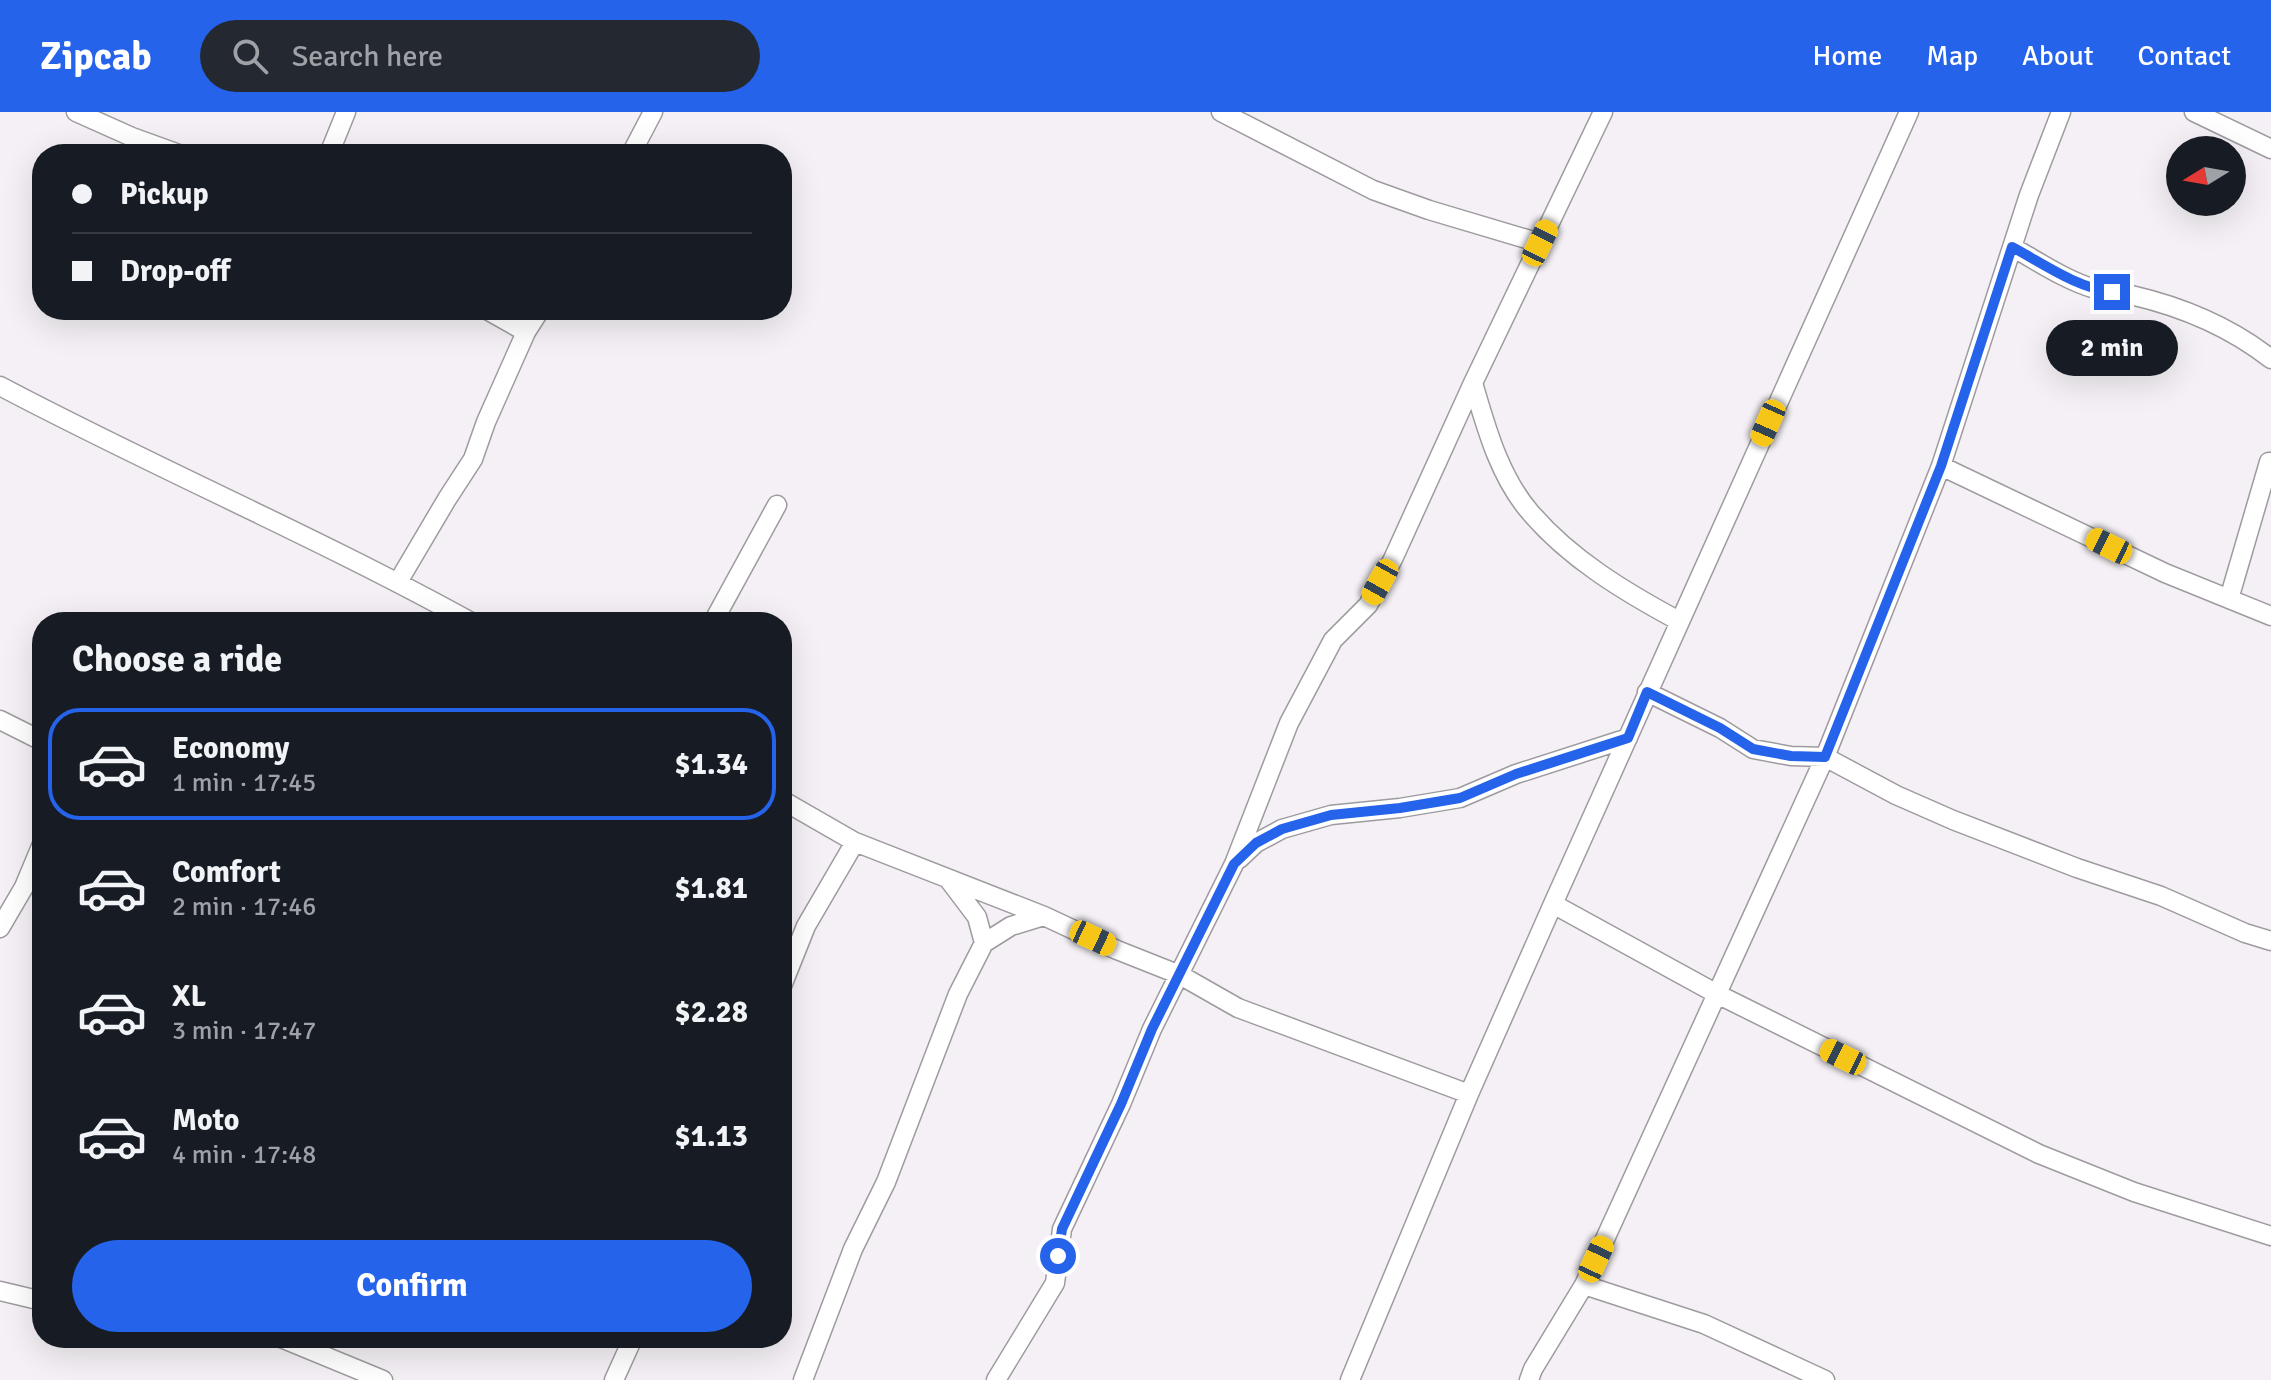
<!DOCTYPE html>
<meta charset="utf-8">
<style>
:root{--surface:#171b24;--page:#242831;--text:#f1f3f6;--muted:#9ea1a6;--line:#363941;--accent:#2563eb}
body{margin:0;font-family:Signika,sans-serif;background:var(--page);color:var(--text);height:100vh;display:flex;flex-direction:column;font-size:30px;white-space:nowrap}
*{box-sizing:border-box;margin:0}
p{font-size:26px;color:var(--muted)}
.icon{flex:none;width:44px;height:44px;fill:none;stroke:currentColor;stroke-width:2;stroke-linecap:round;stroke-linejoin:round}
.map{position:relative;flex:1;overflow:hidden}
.sheet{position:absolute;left:32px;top:500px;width:760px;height:736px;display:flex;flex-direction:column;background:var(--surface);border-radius:32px;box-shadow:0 8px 32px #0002}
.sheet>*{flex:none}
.banner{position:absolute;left:32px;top:32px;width:760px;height:176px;border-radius:32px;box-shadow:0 8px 32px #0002;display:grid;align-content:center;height:176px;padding:0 40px;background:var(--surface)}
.needle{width:52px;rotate:259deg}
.buttons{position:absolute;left:2166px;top:24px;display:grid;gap:16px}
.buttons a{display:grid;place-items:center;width:80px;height:80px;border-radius:50%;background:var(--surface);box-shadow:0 8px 32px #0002;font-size:40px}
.end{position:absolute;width:36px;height:36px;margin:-18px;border:10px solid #2563eb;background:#fff;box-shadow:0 0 0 4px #fff}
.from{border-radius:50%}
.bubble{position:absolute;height:56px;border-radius:28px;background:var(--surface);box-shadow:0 8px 32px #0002;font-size:26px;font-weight:700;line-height:56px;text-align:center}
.car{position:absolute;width:24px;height:48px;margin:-24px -12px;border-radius:10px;box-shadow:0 0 6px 2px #0007;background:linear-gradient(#f5c518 24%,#345 0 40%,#f5c518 0 76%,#345 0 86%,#f5c518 0)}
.banner b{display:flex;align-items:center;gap:28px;height:76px;font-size:30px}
.banner b+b{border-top:2px solid var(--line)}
.banner i{width:20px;height:20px;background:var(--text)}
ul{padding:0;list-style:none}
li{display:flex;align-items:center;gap:24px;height:112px;margin:0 16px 12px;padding:0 24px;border:4px solid transparent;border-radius:32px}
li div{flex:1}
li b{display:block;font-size:30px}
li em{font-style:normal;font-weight:700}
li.active{border-color:var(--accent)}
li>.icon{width:72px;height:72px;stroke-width:1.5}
h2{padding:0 40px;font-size:36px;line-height:96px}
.action{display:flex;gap:16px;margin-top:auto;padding:16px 40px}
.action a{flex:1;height:92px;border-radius:48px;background:var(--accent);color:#fff;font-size:32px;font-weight:700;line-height:92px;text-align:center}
header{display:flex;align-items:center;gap:48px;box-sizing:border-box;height:112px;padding:0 40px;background:var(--accent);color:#fff}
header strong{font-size:38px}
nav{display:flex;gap:44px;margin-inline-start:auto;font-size:28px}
.search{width:560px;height:72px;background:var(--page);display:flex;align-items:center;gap:20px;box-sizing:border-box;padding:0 28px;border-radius:44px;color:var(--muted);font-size:30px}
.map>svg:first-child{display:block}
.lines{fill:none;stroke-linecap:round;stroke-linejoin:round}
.street-casing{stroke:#9e9b9f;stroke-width:21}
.street{stroke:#fff;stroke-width:18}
.route{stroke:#2563eb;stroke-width:10}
</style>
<header>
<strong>Zipcab</strong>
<div class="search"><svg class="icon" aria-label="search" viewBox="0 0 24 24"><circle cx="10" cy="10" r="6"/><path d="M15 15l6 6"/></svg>Search here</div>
<nav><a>Home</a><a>Map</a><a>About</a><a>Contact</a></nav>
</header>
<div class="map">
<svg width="2271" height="1268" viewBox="0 0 2271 1268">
<rect width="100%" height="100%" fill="#f4f0f5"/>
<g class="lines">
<defs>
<path id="street" d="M76,0l56,25 47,17
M1221,0l152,78 56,20 111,33
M2194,0l77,37
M329,42l17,-42
M631,42l22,-42
M2012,135c27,15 53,33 83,42 11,4 24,3 36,6 52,12 98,31 140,64
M487,198l39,22
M1473,271c13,44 26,93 57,129 40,47 95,80 149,109
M0,274c155,82 317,151 471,236
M1941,354l224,107 106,43
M398,470l49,-83 26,-40 13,-37 40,-90 14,-22
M2229,487l40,-137h2
M713,510l64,-117
M1647,580l73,36 33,21 38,7 34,1 71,38 57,25 124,48 84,28 84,37 26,8
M0,608l42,21
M782,688l73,42 189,74 73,34 63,25 58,33 231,86
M1239,747l17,-16 26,-14 49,-14 69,-7 60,-10 56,-24 112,-36
M949,768l28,37 7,26
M1553,792l164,90 322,160 95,38 137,44
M0,816l24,-41 18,-43
M782,874l24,-60 49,-84
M1584,1173l120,39 121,56
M0,1179l42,10
M281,1226l102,42
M614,1268l19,-42
M803,1268l50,-131 33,-67 72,-188 26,-51 27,-17 33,-10
M996,1268l59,-97 7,-54 59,-125 31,-75 82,-165 55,-141 44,-83 35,-35 25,-46 80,-176 130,-271
M1350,1268l119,-286 84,-190 356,-792
M1529,1268l4,-11 51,-84 241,-528 116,-291 88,-271 32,-83"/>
</defs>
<use href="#street" class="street-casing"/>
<use href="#street" class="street"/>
</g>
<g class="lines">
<path class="route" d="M1058,1144l4,-27 59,-125 31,-75 82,-165 22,-21 26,-14 49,-14 69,-7 60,-10 56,-24 112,-36 19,-46 73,36 33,21 38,7 34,1 116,-291 71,-219c32,17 63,40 100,45"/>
</g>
</svg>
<div class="buttons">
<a><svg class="needle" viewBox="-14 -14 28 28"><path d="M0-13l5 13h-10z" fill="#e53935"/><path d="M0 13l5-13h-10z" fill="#9ea1a6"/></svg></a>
</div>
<i class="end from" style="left:1058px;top:1144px"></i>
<i class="end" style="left:2112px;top:180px"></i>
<div class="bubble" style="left:2046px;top:208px;width:132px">2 min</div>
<i class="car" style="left:1540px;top:131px;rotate:26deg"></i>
<i class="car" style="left:1768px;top:311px;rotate:204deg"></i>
<i class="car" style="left:2109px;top:434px;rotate:296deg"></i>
<i class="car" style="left:1380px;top:470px;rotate:209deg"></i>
<i class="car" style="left:1093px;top:826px;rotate:115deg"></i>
<i class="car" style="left:1843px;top:945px;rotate:296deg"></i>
<i class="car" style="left:1596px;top:1147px;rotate:25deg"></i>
<div class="banner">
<b><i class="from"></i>Pickup</b>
<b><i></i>Drop-off</b>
</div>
<section class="sheet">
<h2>Choose a ride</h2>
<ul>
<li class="active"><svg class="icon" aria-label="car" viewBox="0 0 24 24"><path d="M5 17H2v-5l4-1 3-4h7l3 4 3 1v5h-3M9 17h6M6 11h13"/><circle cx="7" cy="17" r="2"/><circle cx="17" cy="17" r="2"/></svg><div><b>Economy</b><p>1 min · 17:45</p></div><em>$1.34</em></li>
<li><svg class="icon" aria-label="car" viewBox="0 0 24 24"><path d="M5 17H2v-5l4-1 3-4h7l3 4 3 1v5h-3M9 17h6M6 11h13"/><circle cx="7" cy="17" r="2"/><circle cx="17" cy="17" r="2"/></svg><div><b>Comfort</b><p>2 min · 17:46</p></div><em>$1.81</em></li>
<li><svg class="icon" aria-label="car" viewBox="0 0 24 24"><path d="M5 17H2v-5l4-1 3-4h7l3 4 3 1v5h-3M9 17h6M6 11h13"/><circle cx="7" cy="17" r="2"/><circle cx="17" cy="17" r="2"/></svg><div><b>XL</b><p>3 min · 17:47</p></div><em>$2.28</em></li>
<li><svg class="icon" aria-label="car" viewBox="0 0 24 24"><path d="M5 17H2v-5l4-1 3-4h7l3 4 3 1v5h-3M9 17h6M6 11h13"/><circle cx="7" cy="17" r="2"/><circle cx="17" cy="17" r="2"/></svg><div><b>Moto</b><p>4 min · 17:48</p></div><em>$1.13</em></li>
</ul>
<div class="action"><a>Confirm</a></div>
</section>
</div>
